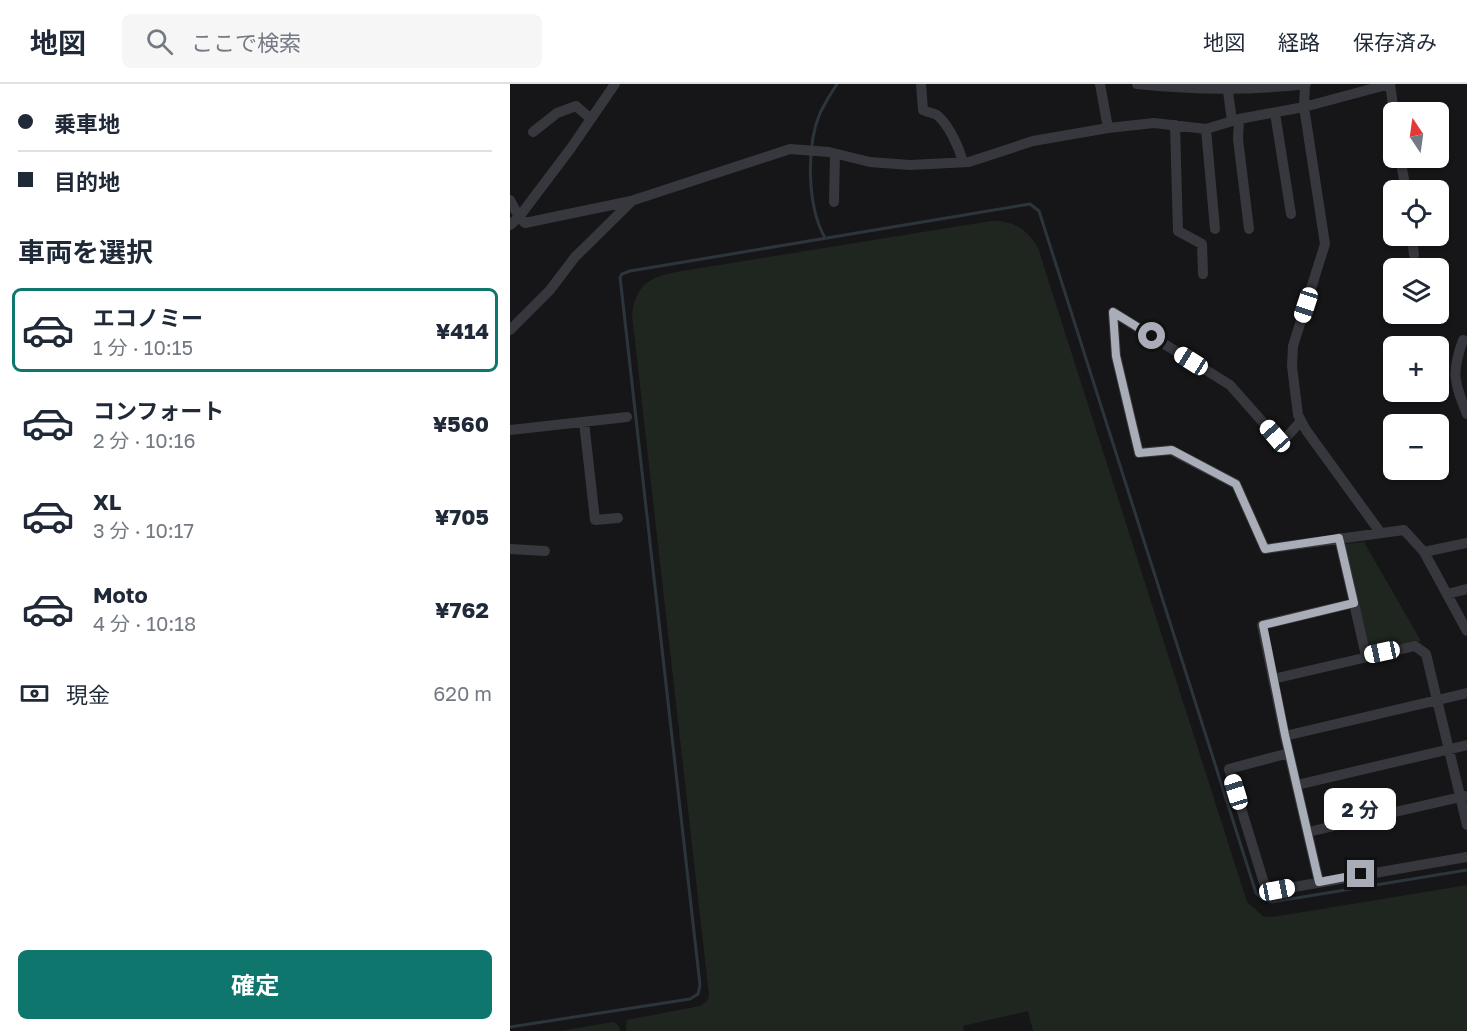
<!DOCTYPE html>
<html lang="ja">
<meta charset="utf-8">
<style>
:root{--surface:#fff;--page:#f6f6f7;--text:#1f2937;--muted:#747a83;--line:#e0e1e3;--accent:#0f766e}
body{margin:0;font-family:"Golos Text","Noto Sans JP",sans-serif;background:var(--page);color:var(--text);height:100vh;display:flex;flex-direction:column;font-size:22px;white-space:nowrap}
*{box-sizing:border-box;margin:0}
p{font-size:20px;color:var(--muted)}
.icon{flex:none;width:33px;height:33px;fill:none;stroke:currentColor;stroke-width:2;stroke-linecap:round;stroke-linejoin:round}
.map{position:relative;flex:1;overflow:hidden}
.drawer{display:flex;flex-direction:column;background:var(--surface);width:510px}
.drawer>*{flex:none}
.guide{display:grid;align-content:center;height:132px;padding:0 18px;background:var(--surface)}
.needle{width:39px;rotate:347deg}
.fabs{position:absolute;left:873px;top:18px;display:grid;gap:12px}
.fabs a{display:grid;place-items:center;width:66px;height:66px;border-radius:9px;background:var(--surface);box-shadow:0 2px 4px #0004;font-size:30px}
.end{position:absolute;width:27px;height:27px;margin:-14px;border:8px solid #a8adb8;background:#111;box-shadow:0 0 0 3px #111}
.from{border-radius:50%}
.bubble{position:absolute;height:42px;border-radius:9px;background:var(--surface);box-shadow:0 2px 4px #0004;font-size:20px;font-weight:700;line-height:42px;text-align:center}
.car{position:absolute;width:18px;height:36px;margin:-18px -9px;border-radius:8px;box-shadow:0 0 4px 2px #0007;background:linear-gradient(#fff 24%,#345 0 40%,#fff 0 76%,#345 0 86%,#fff 0)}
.guide b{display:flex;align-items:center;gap:21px;height:57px;font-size:22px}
.guide b+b{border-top:2px solid var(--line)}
.guide i{width:15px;height:15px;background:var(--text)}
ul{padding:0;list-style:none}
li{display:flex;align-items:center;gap:18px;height:84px;margin:0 12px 9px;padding:0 6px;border:3px solid transparent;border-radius:9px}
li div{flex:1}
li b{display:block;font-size:22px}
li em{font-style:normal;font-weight:700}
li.current{border-color:var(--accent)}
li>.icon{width:54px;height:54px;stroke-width:1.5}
h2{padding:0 18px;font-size:27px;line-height:72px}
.pay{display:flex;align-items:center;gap:15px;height:66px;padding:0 18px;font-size:22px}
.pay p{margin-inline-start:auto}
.cta{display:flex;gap:12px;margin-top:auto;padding:12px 18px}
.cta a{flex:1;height:69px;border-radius:9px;background:var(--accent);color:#fff;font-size:24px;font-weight:700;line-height:69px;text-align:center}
header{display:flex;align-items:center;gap:36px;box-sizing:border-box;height:84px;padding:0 30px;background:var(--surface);border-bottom:2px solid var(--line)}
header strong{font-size:28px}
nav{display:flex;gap:33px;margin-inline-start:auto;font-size:21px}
.search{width:420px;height:54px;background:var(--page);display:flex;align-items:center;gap:15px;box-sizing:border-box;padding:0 21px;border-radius:9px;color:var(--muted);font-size:22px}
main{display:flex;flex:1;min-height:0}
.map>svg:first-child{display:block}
.green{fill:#1e261f}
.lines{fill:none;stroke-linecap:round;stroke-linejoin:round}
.stream{stroke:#2c353c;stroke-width:3}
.minor{stroke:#37383d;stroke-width:10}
.route{stroke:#a8adb8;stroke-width:8}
</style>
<header>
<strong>地図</strong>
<div class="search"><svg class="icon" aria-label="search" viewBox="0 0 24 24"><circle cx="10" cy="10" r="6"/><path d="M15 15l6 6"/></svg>ここで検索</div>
<nav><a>地図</a><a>経路</a><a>保存済み</a></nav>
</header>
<main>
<section class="drawer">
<div class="guide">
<b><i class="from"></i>乗車地</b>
<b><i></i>目的地</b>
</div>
<h2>車両を選択</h2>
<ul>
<li class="current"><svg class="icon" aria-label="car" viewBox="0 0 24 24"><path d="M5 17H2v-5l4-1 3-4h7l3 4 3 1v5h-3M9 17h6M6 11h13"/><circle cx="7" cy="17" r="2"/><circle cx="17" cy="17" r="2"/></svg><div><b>エコノミー</b><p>1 分 · 10:15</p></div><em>¥414</em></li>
<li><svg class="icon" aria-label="car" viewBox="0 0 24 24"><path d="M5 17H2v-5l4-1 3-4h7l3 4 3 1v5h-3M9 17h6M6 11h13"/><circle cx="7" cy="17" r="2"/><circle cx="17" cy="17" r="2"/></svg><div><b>コンフォート</b><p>2 分 · 10:16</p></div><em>¥560</em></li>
<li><svg class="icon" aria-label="car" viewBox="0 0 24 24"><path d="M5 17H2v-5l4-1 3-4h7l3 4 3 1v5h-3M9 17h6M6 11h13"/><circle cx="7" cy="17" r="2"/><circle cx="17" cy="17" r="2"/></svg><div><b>XL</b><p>3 分 · 10:17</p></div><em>¥705</em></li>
<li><svg class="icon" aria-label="car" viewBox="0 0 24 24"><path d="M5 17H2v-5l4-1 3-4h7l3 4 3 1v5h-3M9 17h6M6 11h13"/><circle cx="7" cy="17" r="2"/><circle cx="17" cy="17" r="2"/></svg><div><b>Moto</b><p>4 分 · 10:18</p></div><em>¥762</em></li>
</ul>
<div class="pay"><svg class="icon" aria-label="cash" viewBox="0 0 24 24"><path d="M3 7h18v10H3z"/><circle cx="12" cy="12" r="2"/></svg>現金<p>620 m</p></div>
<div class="cta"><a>確定</a></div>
</section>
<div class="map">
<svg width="957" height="947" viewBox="0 0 957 947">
<rect width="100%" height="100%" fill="#161618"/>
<path class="green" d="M481,137c22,-1 36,8 47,27l209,654 17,15h9l194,-32v146h-434l-5,-20 -65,15 1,5h-338l1,-11 73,-14 7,-5 2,-6 -77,-680c4,-30 16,-37 44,-43z
M854,458l57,99 -51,10 -25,-107z
M103,938l5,3 3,6h-61z"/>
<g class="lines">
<path class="stream" d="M315,154c-18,-32 -19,-91 -5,-125 5,-10 11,-20 17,-29
M0,943l180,-28 8,-5 2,-9 -80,-708 2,-3 8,-3 400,-67 9,7 217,682 6,5 10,4 195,-32"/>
<path class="minor" d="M411,0l2,26c4,2 10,3 14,5 12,10 22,32 26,47
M590,0l8,44
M627,0c57,6 112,7 169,0
M717,0l5,37
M795,0l-1,23 21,137 -32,102 -1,20 6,49 8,15 74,102
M880,0l4,28
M765,29l16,101
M729,35l-1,20 11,90
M665,41l3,106 24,13 1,30
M696,45l9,100
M23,48l24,-19 19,-7 15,13
M890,74l6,32
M0,116l9,17 6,6 106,-22 159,-52 39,3 41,10 40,3 59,-3 64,-21 75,-13 46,-5 52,6 33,-10 65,-12 86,-23
M324,118l1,-48
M0,141l9,-8 52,-69 44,-64
M902,152l2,19
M603,228l3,44 23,97 32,-3 65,34 29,65 139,-19 20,22 43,79
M603,228l117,73 45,51 8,5 18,-20
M0,246l40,-40 25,-33 56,-55
M953,256c-12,33 -9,42 4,74
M74,338l11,98 23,-2
M0,346l117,-13
M0,465l35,2
M914,468l43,-9
M937,510l20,-5
M844,519l12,53
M763,595l142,-33 11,8 41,171
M775,652l182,-43
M779,669l-60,16 35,114 6,5 7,2 190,-33
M787,701l170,-40
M798,748l157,-36
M809,798l-34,-146 -23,-111 92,-22 -15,-65"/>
</g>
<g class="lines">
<path class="route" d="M642,252l-39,-24 3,44 23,97 33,-3 64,34 29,65 74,-11 15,65 -91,22 22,110 34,147 42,-8"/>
</g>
</svg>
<div class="fabs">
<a><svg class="needle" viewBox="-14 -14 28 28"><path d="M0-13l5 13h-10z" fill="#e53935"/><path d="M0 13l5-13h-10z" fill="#747a83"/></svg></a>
<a><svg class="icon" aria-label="locate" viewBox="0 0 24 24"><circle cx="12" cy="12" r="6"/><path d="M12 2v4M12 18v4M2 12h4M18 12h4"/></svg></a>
<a><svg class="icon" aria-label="layers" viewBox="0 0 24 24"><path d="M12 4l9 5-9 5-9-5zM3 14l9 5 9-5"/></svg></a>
<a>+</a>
<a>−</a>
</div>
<i class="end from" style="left:642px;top:252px"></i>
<i class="end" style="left:851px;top:790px"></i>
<div class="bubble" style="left:814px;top:704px;width:72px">2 分</div>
<i class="car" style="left:796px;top:221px;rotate:198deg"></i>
<i class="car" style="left:681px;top:277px;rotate:302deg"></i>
<i class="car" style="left:765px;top:352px;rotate:319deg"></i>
<i class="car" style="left:872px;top:568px;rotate:258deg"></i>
<i class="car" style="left:726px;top:708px;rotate:343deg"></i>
<i class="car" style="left:767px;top:806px;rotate:79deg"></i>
</div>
</main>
